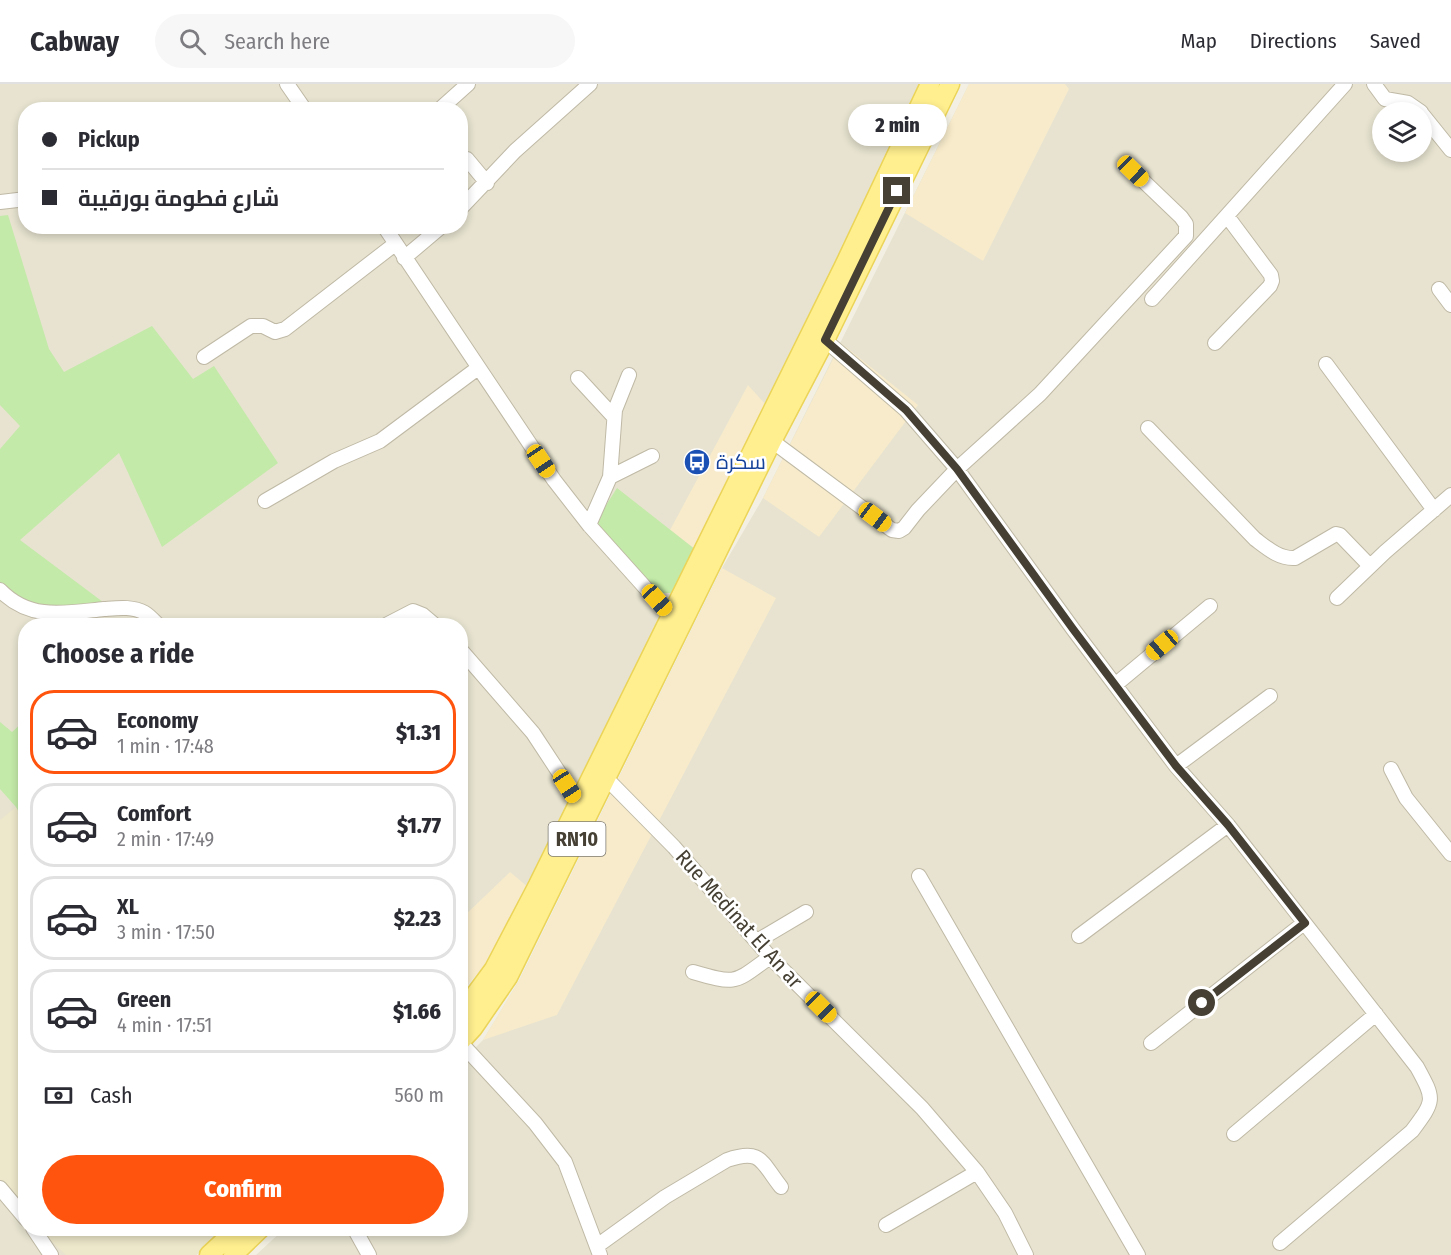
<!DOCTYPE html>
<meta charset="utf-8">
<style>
:root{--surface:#fff;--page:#f7f7f7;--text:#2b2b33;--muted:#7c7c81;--line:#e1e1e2;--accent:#ff540d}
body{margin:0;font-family:"Fira Sans Condensed",Cairo,sans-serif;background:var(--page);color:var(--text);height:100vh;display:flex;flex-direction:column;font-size:22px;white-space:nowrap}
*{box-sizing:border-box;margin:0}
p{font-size:20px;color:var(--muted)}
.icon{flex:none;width:33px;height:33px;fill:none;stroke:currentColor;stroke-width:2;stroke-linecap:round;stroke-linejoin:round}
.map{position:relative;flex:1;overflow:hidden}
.details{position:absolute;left:18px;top:534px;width:450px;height:618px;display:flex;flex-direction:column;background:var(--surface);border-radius:24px;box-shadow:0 3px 9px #0003}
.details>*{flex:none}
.top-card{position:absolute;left:18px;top:18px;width:450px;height:132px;border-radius:24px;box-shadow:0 3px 9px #0003;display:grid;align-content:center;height:132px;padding:0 24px;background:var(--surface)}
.fabs{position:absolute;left:1372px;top:18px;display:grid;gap:12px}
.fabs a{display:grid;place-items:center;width:60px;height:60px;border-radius:50%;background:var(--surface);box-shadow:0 3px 9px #0003;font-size:30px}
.end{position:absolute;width:27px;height:27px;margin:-14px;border:8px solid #454033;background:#fff;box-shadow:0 0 0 3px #fff}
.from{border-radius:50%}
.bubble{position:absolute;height:42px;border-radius:21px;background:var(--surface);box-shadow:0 3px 9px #0003;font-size:20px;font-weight:800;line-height:42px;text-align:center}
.car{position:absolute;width:18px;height:36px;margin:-18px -9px;border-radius:8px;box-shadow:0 0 4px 2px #0007;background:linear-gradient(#f5c518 24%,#345 0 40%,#f5c518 0 76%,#345 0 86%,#f5c518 0)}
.top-card b{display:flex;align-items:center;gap:21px;height:57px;font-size:22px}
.top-card b+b{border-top:2px solid var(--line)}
.top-card i{width:15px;height:15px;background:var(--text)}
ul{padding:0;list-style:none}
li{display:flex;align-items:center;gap:18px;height:84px;margin:0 12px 9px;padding:0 12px;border:3px solid var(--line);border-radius:24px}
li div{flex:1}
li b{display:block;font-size:22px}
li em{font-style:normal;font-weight:800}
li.active{border-color:var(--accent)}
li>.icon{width:54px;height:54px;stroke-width:1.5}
h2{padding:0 24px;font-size:27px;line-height:72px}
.pay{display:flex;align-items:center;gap:15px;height:66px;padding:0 24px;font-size:22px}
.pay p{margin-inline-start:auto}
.button{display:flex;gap:12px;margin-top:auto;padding:12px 24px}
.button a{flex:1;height:69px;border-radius:36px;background:var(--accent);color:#fff;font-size:24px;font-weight:800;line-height:69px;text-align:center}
header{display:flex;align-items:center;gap:36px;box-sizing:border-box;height:84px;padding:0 30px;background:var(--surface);border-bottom:2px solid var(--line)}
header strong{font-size:28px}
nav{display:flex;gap:33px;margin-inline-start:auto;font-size:21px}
.search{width:420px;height:54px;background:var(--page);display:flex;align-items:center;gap:15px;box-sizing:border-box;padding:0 21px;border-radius:33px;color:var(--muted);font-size:22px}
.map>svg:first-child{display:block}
.residential{fill:#e7e3d0;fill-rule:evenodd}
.commercial{fill:#f7ebcb}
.education{fill:#ede8cb}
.green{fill:#c3eaa8}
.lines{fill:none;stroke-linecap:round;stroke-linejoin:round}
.minor-casing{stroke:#bfb9a5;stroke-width:16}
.major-casing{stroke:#ebd458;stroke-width:21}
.minor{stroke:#fff;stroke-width:14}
.major{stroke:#ffef8f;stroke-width:18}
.route{stroke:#454033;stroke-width:8}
.labels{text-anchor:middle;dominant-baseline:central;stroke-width:5;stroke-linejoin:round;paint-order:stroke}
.shield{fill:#fff;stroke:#7d7970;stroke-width:1.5}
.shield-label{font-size:20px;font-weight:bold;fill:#454033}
.transit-label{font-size:21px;fill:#164399;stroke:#fff;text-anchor:start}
.street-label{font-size:21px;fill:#454033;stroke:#fff}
</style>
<header>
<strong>Cabway</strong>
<div class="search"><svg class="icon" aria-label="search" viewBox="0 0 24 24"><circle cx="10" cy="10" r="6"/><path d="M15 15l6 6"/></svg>Search here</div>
<nav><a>Map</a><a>Directions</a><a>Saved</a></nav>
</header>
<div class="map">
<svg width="1451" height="1171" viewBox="0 0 1451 1171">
<rect width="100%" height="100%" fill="#f3f0e3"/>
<path class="residential" d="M0,0h920l-79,172 -313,631 -67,106 -1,-367h-434v602l198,1 -28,26h-196zM26,26h434v116h-434z
M969,0h482v1171h-1195l28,-26 176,-1 1,-166 22,-22 37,-61 202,-411 41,-70zM1383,28h39v40h-39z"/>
<path class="commercial" d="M969,0h96l4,5 -86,172 -78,-48z
M841,259l77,62 -99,132 -56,-39z
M748,301l19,21 -71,144 -26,-20z
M722,484l54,30 -219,417 -74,25 37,-61z
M510,788l18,15 -37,70 -30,36v-74z"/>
<path class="education" d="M16,723l9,16v392l-25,-24v-371z
M39,1145h185l-28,26h-130z"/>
<path class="green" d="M8,131l41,134 15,23 88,-46 41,53 21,-13 64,97 -116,84 -43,-94 -99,87 91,68 -45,7 -66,-20v-146l20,-23 -20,-21v-189z
M617,404l79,62 -22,43h-12l-10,-5 -56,-67z
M25,636v103l-9,-16 -16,-18v-67l12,10z"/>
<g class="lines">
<defs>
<path id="minor" d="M287,0l18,26
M1374,0l11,15 23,4 13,9
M439,26l29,-26
M1422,30l29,36
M467,75l20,24
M0,118l26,-3
M460,125l55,-58 75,-67
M384,142l170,254 35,45 87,97
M404,174l38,-32
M1439,205l12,16
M1152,215l193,-215
M825,256l81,70 51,59 116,160 103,137 52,59 189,242c18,33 18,33 -5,64l-132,112
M1215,259l55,-57 2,-5 -1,-6 -44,-59
M204,273l47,-31h12l12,6 10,-3 110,-85
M1326,280l108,146
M578,294l36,39
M1148,344l107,111c12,9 24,20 40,19l41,-24 4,1 30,31
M772,357l120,89 7,1 5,-3 14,-18 39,-41 83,-75 146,-158v-12l-5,-7 -48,-46
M610,393l5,-67 14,-35
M265,417l69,-40 46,-20 98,-73
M589,441l21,-48 42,-21
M0,506c30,31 65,23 104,19 14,-1 28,-3 41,4 5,3 10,9 14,13
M1337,514l48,-46 66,-57
M384,542l29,-15 10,4 13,11
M460,565l73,84 46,70
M1115,601l95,-79
M1176,682l94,-70
M1391,685l15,29 45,56
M607,695l67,68 96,110 152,151 55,64 28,41 21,42
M919,792l219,379
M1079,852l149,-111
M757,857l49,-29
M693,888c45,13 41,11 77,-15
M460,958l75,81 30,39 35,93
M1151,959l153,-120
M1234,1050l142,-120
M0,1104l26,31
M886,1141l91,-53
M33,1144l18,27
M354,1144l15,27
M597,1162l68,-49 62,-37c35,-12 34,2 54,27"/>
<path id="major" d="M460,931l34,-46 44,-84 306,-619 86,-182
M460,958l13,-14 35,-51 264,-536 53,-101 125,-256
M209,1171l29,-27
M233,1171l28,-27"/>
</defs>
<use href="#minor" class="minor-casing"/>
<use href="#major" class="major-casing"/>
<use href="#minor" class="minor"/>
<use href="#major" class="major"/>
</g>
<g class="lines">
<path class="route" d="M897,107l-72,149 81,70 51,59 116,160 103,137 52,59 77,98 -103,80"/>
</g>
<defs>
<symbol id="bus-disc" viewBox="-11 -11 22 22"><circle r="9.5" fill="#1a4fb4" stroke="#fff"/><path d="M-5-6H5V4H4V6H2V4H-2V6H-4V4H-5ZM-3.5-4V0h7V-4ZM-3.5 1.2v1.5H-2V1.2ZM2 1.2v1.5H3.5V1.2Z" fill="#fff"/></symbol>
</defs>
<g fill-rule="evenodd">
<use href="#bus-disc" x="682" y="363" width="30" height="30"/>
</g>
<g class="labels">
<rect class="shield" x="548.5" y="738" width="57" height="34" rx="4.5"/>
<g class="shield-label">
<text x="577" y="755">RN10</text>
</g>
<g class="transit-label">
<text x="716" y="378">سكرة</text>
</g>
<g class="street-label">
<text transform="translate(739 835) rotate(48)">Rue Medinat El An ar</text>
</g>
</g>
</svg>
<div class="fabs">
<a><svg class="icon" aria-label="layers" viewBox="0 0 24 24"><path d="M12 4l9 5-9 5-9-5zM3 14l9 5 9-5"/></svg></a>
</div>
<i class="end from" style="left:1202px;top:919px"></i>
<i class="end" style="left:897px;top:107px"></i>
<div class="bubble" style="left:848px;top:20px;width:99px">2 min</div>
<i class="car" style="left:1133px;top:87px;rotate:134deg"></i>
<i class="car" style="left:541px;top:377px;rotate:146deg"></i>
<i class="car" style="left:875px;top:433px;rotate:127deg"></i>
<i class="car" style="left:657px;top:516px;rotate:138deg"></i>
<i class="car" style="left:1162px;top:561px;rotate:230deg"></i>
<i class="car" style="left:567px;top:702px;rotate:147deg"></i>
<i class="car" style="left:821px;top:923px;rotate:135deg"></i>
<div class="top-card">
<b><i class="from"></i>Pickup</b>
<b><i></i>شارع فطومة بورقيبة</b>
</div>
<section class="details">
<h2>Choose a ride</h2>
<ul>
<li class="active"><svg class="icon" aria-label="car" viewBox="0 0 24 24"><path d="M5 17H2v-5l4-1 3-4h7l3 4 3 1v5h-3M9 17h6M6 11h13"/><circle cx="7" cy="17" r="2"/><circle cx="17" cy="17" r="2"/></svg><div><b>Economy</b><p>1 min · 17:48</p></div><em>$1.31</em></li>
<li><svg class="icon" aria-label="car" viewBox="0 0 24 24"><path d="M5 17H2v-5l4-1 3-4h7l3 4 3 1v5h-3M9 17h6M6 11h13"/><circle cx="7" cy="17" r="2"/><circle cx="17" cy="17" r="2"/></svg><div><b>Comfort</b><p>2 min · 17:49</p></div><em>$1.77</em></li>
<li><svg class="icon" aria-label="car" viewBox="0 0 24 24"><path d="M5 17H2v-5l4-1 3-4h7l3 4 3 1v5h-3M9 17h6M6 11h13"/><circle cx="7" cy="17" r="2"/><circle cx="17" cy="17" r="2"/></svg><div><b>XL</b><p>3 min · 17:50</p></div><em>$2.23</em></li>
<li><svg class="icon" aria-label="car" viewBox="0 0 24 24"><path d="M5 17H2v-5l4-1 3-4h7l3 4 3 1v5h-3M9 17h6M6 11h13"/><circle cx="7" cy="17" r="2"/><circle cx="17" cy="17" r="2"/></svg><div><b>Green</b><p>4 min · 17:51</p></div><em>$1.66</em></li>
</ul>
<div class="pay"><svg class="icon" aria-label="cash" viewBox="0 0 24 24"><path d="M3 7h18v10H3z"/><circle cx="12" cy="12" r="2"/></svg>Cash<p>560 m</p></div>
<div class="button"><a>Confirm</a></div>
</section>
</div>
